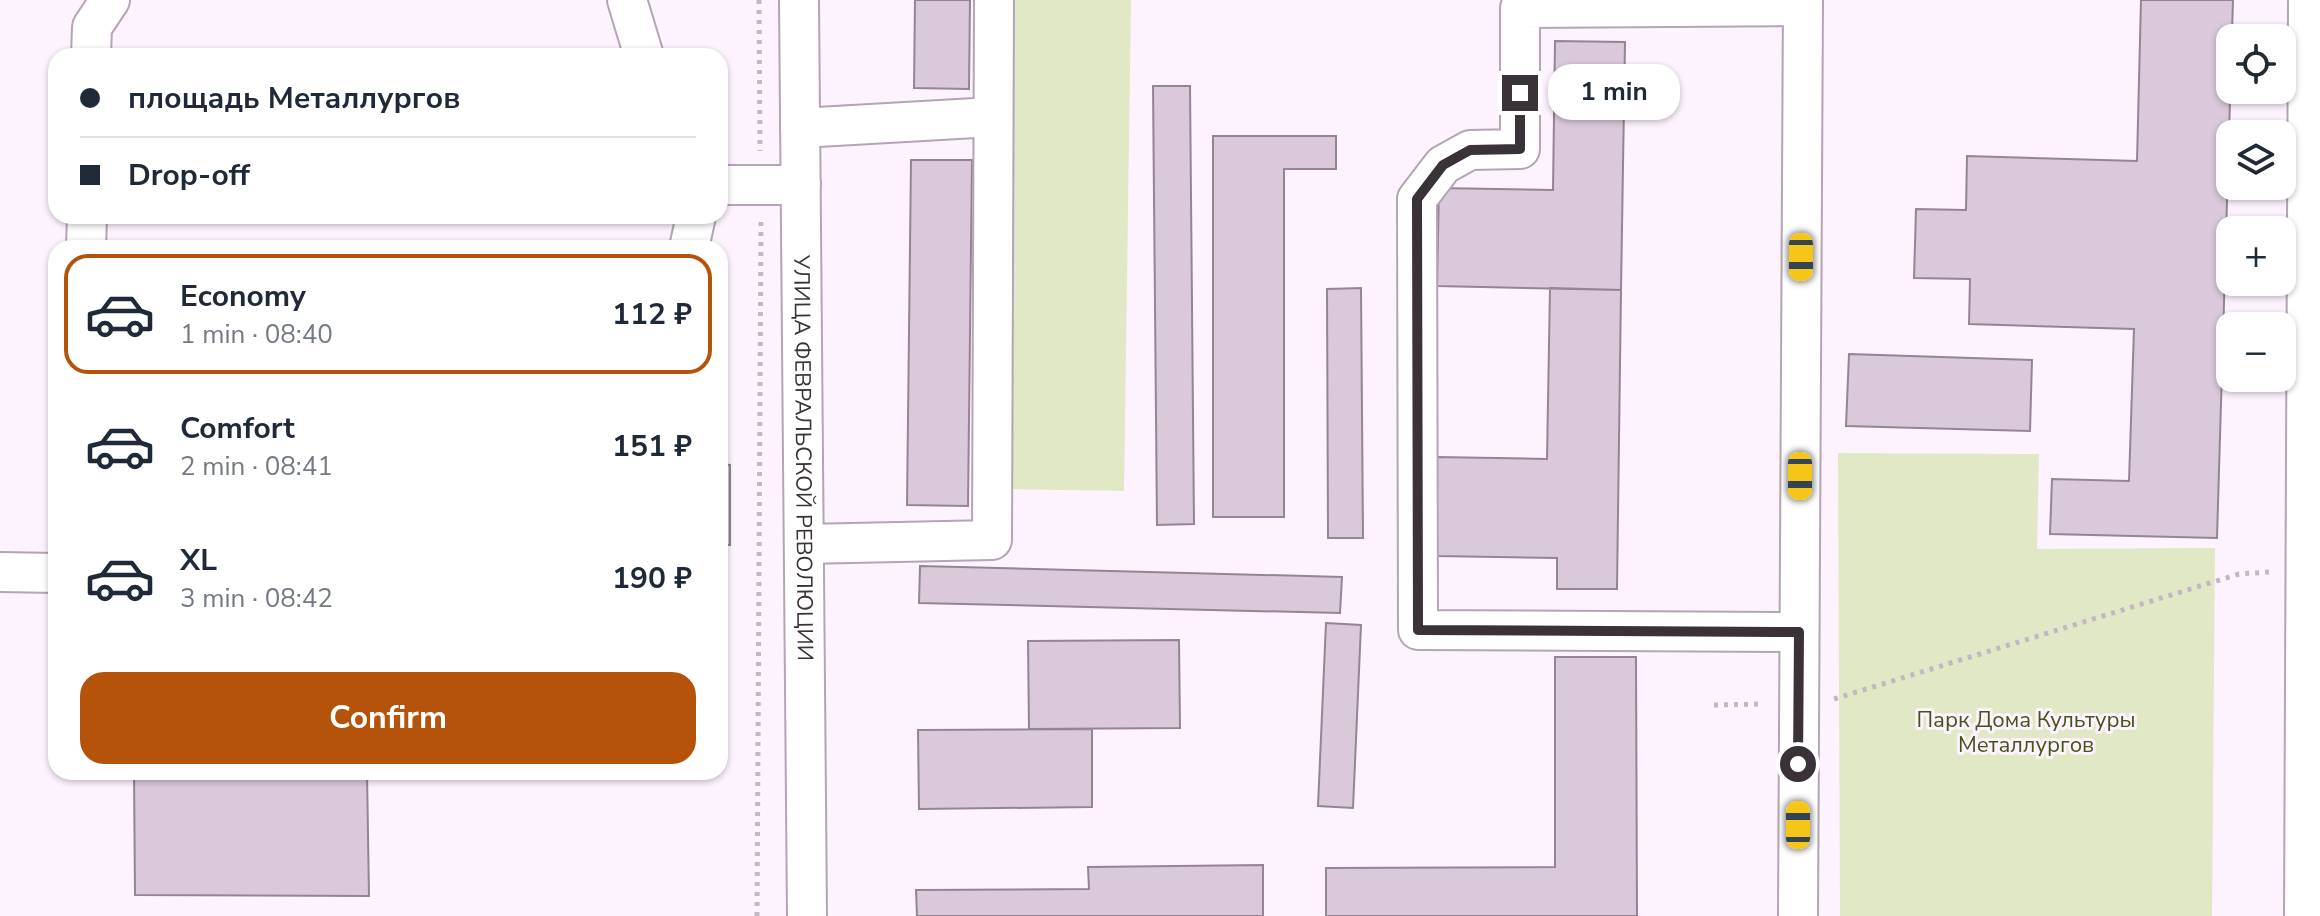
<!DOCTYPE html>
<meta charset="utf-8">
<style>
:root{--surface:#fff;--page:#f2f2f3;--text:#1f2937;--muted:#747a83;--line:#e0e1e3;--accent:#b45309}
body{margin:0;font-family:"Nunito Sans",sans-serif;background:var(--page);color:var(--text);height:100vh;display:flex;flex-direction:column;font-size:30px;white-space:nowrap}
*{box-sizing:border-box;margin:0}
p{font-size:26px;color:var(--muted)}
.icon{flex:none;width:44px;height:44px;fill:none;stroke:currentColor;stroke-width:2;stroke-linecap:round;stroke-linejoin:round}
.map{position:relative;flex:1;overflow:hidden}
.details{position:absolute;left:48px;top:240px;width:680px;height:540px;display:flex;flex-direction:column;background:var(--surface);border-radius:24px;box-shadow:0 2px 6px #0004}
.details>*{flex:none}
.top-card{position:absolute;left:48px;top:48px;width:680px;height:176px;border-radius:24px;box-shadow:0 2px 6px #0004;display:grid;align-content:center;height:176px;padding:0 32px;background:var(--surface)}
.buttons{position:absolute;left:2216px;top:24px;display:grid;gap:16px}
.buttons a{display:grid;place-items:center;width:80px;height:80px;border-radius:16px;background:var(--surface);box-shadow:0 2px 6px #0004;font-size:40px}
.end{position:absolute;width:36px;height:36px;margin:-18px;border:10px solid #393239;background:#fff;box-shadow:0 0 0 4px #fff}
.from{border-radius:50%}
.bubble{position:absolute;height:56px;border-radius:24px;background:var(--surface);box-shadow:0 2px 6px #0004;font-size:26px;font-weight:700;line-height:56px;text-align:center}
.car{position:absolute;width:24px;height:48px;margin:-24px -12px;border-radius:10px;box-shadow:0 0 6px 2px #0007;background:linear-gradient(#f5c518 24%,#345 0 40%,#f5c518 0 76%,#345 0 86%,#f5c518 0)}
.top-card b{display:flex;align-items:center;gap:28px;height:76px;font-size:30px}
.top-card b+b{border-top:2px solid var(--line)}
.top-card i{width:20px;height:20px;background:var(--text)}
ul{padding:14px 0 0;list-style:none}
li{display:flex;align-items:center;gap:24px;height:120px;margin:0 16px 12px;padding:0 16px;border:4px solid transparent;border-radius:24px}
li div{flex:1}
li b{display:block;font-size:30px}
li em{font-style:normal;font-weight:700}
li.on{border-color:var(--accent)}
li>.icon{width:72px;height:72px;stroke-width:1.5}
.action{display:flex;gap:16px;margin-top:auto;padding:16px 32px}
.action a{flex:1;height:92px;border-radius:24px;background:var(--accent);color:#fff;font-size:32px;font-weight:700;line-height:92px;text-align:center}
.map>svg:first-child{display:block}
.green{fill:#e0e8c6}
.building{fill:#d9c9da;stroke:#948494;stroke-width:2}
.lines{fill:none;stroke-linecap:round;stroke-linejoin:round}
.minor-casing{stroke:#b4a4b5;stroke-width:42}
.path{stroke:#c1b8c1;stroke-width:5;stroke-dasharray:4 6;stroke-linecap:butt}
.minor{stroke:#fff;stroke-width:38}
.route{stroke:#393239;stroke-width:10}
.labels{text-anchor:middle;dominant-baseline:central;stroke-width:6;stroke-linejoin:round;paint-order:stroke}
.street-label{font-size:22px;fill:#393239;stroke:#fdf3fe}
.park-label{font-size:22px;fill:#485317;stroke:#fdf3fe}
</style>
<div class="map">
<svg width="2320" height="916" viewBox="0 0 2320 916">
<rect width="100%" height="100%" fill="#fdf3fe"/>
<path class="green" d="M1000,0h131l-7,491 -126,-2z
M1838,453l201,1 -2,95 178,-1 -3,368h-372z"/>
<path class="building" d="M915,0h55l-1,89 -55,-1z
M2141,0h92l-16,538 -167,-4 2,-55 77,2 5,-152 -165,-5 1,-45 -56,-1 2,-69 50,1 1,-54 170,5z
M1555,41l70,1 -4,248 -184,-4 2,-98 114,2z
M1153,86h37l4,438 -37,1z
M1213,136h123v33h-52v348h-71z
M911,160h61l-4,346 -61,-1z
M1361,288l2,250h-35l-1,-249z
M1550,288l71,2 -4,299h-60v-31l-121,-2 1,-99 110,2z
M1849,354l183,6 -2,71 -184,-5z
M720,464l10,1v80h-10z
M920,566l422,11 -2,36 -421,-10z
M1326,623l35,2 -8,183 -35,-2z
M1179,640l1,88 -151,1 -1,-88z
M1555,657h81l1,259h-311v-48l229,-1z
M1092,729v78l-173,2 -1,-79z
M134,772h233l2,124 -234,-1z
M1263,865v51h-346l-1,-26 173,-1 -1,-22z"/>
<g class="lines">
<defs>
<g id="minor">
<path d="M627,0l17,56"/>
<path id="s1" d="M799,0l8,916"/>
<path d="M91,56l1,-29 18,-27"/>
<path d="M800,128l193,-11"/>
<path d="M720,185h81"/>
<path d="M86,248l1,-32"/>
<path d="M689,248l7,-32"/>
<path d="M804,544l188,-4 2,-540"/>
<path d="M0,572l56,1"/>
<path d="M1799,632l-381,-2 -1,-431 26,-34 27,-15 50,-1v-141l283,-2"/>
<path d="M1798,916l5,-916"/>
<path d="M2304,916l4,-916"/>
</g>
</defs>
<use href="#minor" class="minor-casing"/>
<path class="path" d="M759,0l1,151
M1834,699l405,-125 30,-2
M1714,705l50,-1
M757,916l4,-695"/>
<use href="#minor" class="minor"/>
</g>
<g class="lines">
<path class="route" d="M1520,93v56l-50,1 -27,15 -26,34 1,431 381,2 -1,132"/>
</g>
<g class="labels">
<g class="street-label">
<text stroke="none"><textPath href="#s1" startOffset="458">УЛИЦА ФЕВРАЛЬСКОЙ РЕВОЛЮЦИИ</textPath></text>
</g>
<g class="park-label">
<text x="2026" y="720">Парк Дома Культуры<tspan x="2026" dy="25">Металлургов</tspan></text>
</g>
</g>
</svg>
<div class="buttons">
<a><svg class="icon" aria-label="locate" viewBox="0 0 24 24"><circle cx="12" cy="12" r="6"/><path d="M12 2v4M12 18v4M2 12h4M18 12h4"/></svg></a>
<a><svg class="icon" aria-label="layers" viewBox="0 0 24 24"><path d="M12 4l9 5-9 5-9-5zM3 14l9 5 9-5"/></svg></a>
<a>+</a>
<a>−</a>
</div>
<i class="end from" style="left:1798px;top:764px"></i>
<i class="end" style="left:1520px;top:93px"></i>
<div class="bubble" style="left:1548px;top:64px;width:132px">1 min</div>
<i class="car" style="left:1801px;top:257px;rotate:180deg"></i>
<i class="car" style="left:1800px;top:476px;rotate:180deg"></i>
<i class="car" style="left:1798px;top:825px;rotate:0deg"></i>
<div class="top-card">
<b><i class="from"></i>площадь Металлургов</b>
<b><i></i>Drop-off</b>
</div>
<section class="details">
<ul>
<li class="on"><svg class="icon" aria-label="car" viewBox="0 0 24 24"><path d="M5 17H2v-5l4-1 3-4h7l3 4 3 1v5h-3M9 17h6M6 11h13"/><circle cx="7" cy="17" r="2"/><circle cx="17" cy="17" r="2"/></svg><div><b>Economy</b><p>1 min · 08:40</p></div><em>112 ₽</em></li>
<li><svg class="icon" aria-label="car" viewBox="0 0 24 24"><path d="M5 17H2v-5l4-1 3-4h7l3 4 3 1v5h-3M9 17h6M6 11h13"/><circle cx="7" cy="17" r="2"/><circle cx="17" cy="17" r="2"/></svg><div><b>Comfort</b><p>2 min · 08:41</p></div><em>151 ₽</em></li>
<li><svg class="icon" aria-label="car" viewBox="0 0 24 24"><path d="M5 17H2v-5l4-1 3-4h7l3 4 3 1v5h-3M9 17h6M6 11h13"/><circle cx="7" cy="17" r="2"/><circle cx="17" cy="17" r="2"/></svg><div><b>XL</b><p>3 min · 08:42</p></div><em>190 ₽</em></li>
</ul>
<div class="action"><a>Confirm</a></div>
</section>
</div>
